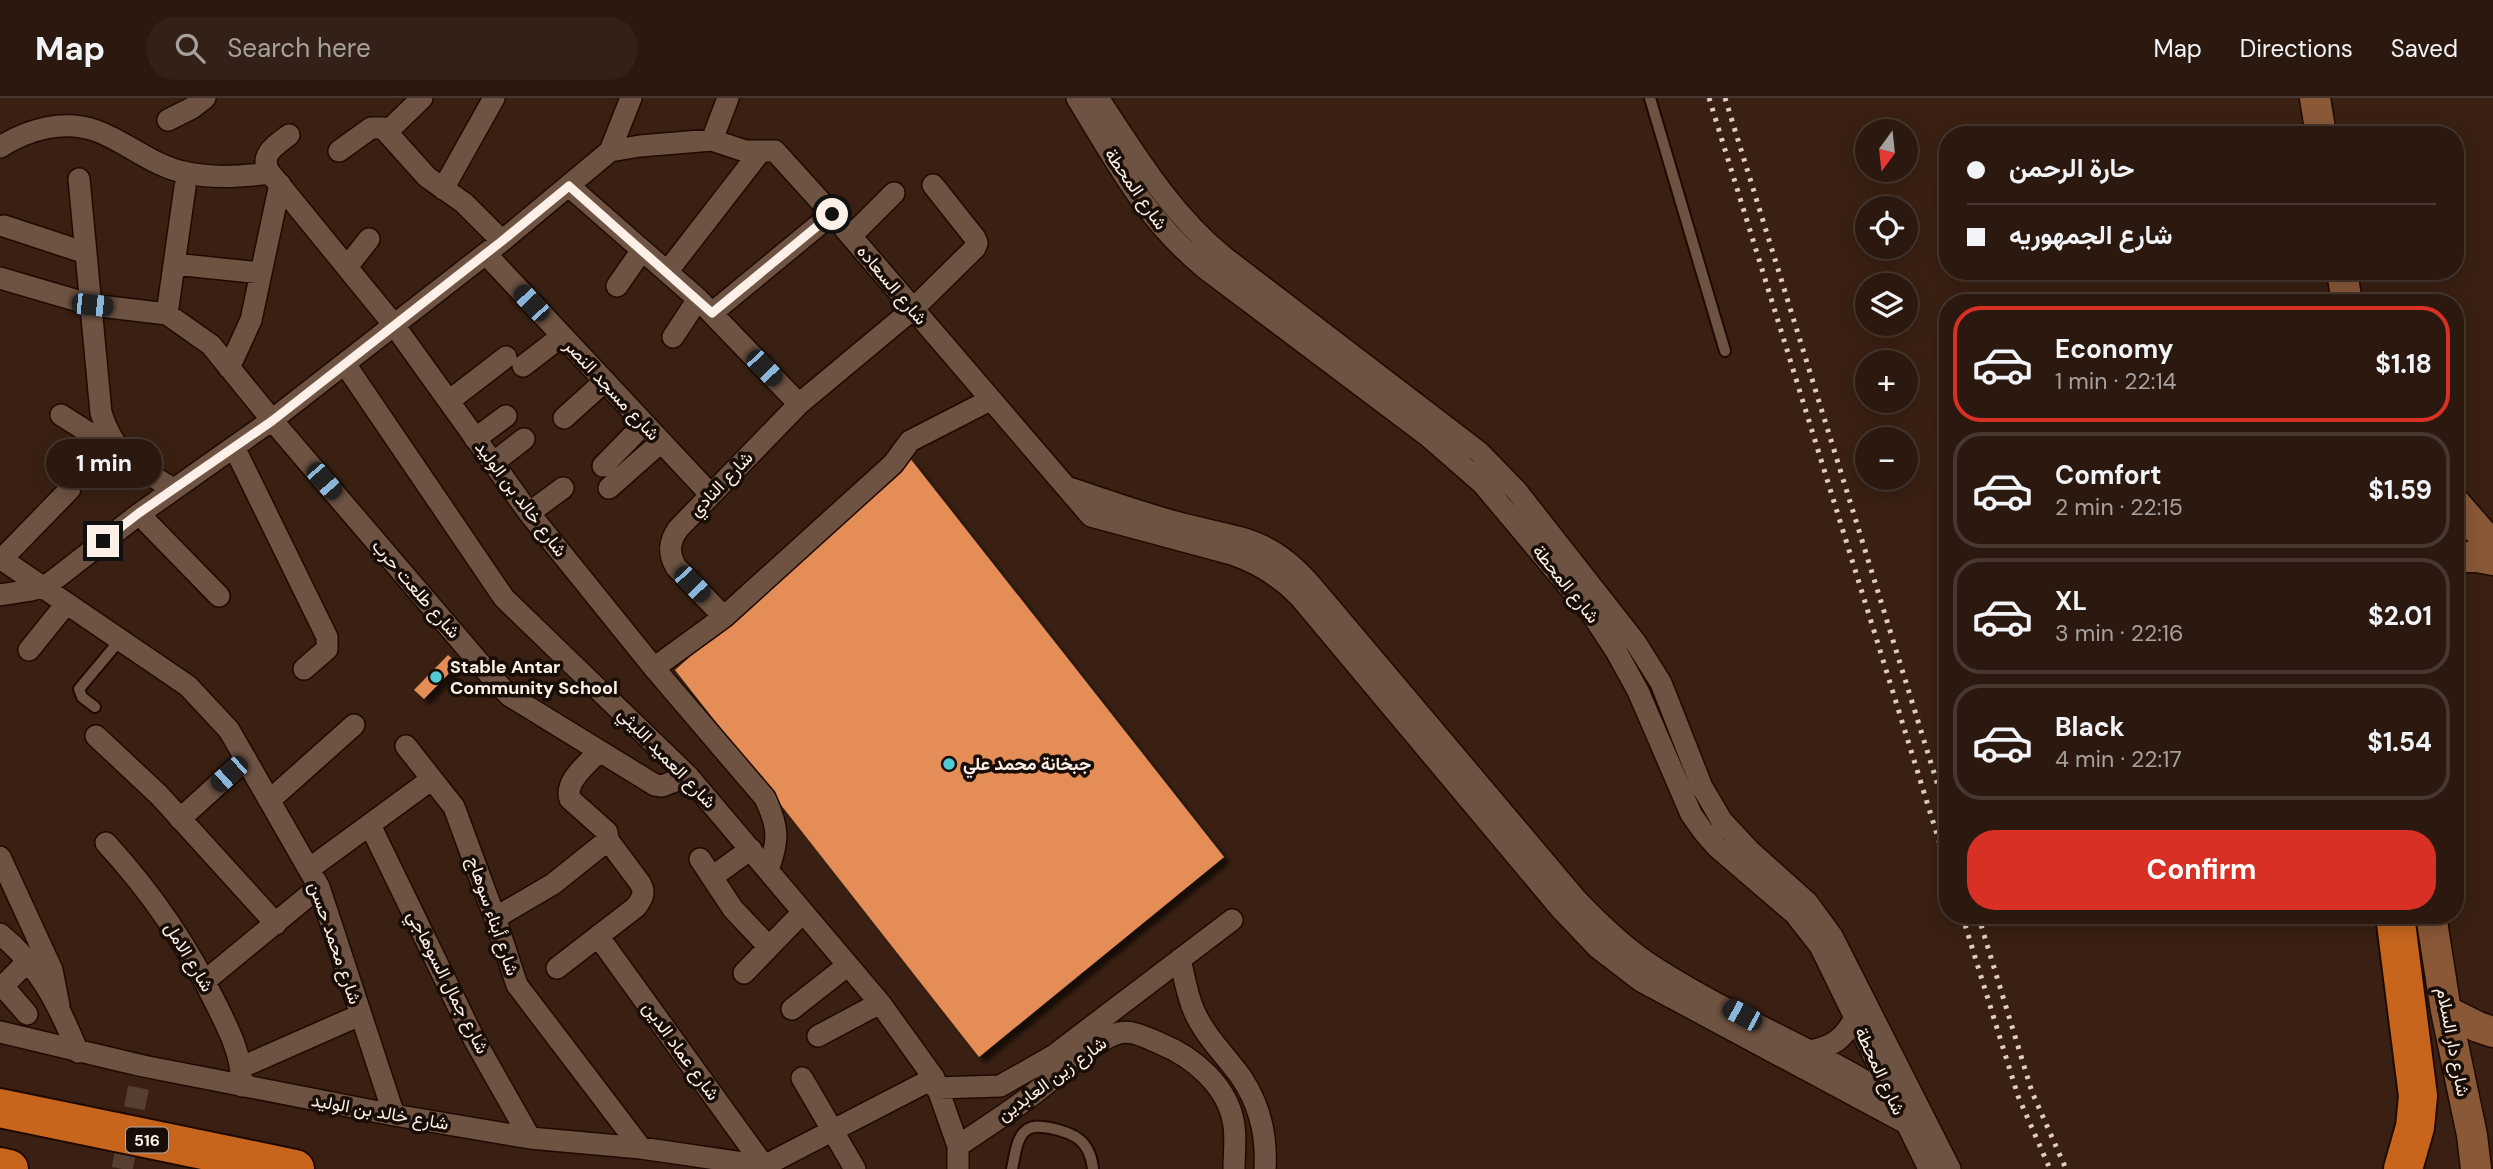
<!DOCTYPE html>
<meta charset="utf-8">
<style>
:root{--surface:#2b180e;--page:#332117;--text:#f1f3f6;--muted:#a6a09e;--line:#47372e;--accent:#d93025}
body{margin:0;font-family:"DM Sans",Vazirmatn,sans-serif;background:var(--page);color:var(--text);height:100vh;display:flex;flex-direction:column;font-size:26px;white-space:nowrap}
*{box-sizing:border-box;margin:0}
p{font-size:23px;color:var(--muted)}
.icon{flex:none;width:38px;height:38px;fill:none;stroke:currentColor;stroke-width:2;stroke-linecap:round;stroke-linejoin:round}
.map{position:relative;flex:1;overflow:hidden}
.drawer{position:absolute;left:1939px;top:196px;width:525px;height:630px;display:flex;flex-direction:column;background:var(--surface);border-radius:28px;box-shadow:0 4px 18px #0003,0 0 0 2px var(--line)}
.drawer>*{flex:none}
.banner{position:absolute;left:1939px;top:28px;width:525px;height:154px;border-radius:28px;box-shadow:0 4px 18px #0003,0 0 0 2px var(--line);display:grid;align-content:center;height:154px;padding:0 28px;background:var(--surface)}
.needle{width:46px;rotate:195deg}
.fabs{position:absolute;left:1855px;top:21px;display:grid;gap:14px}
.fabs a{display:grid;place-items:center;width:63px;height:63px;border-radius:50%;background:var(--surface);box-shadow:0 4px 18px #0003,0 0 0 2px var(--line);font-size:35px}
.end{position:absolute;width:32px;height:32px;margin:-16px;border:9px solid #fdf0e8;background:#111;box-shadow:0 0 0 4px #111}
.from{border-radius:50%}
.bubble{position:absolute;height:49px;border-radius:24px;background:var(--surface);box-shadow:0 4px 18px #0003,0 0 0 2px var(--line);font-size:23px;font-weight:700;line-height:49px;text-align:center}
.car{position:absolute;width:21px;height:42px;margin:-21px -10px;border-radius:9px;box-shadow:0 0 5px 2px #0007;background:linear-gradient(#222 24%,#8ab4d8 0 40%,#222 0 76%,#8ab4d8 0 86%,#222 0)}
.banner b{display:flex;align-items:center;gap:24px;height:66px;font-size:26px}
.banner b+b{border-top:2px solid var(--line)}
.banner i{width:18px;height:18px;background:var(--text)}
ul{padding:12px 0 0;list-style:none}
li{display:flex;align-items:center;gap:21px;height:116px;margin:0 14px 10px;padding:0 14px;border:4px solid var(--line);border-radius:28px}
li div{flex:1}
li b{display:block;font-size:26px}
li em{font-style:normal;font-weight:700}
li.selected{border-color:var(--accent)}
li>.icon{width:63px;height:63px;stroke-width:1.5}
.action{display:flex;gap:14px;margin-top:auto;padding:14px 28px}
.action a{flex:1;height:80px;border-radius:28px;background:var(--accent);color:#fff;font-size:28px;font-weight:700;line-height:80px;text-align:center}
header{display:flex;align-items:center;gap:42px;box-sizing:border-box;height:98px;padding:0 35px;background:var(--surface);border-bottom:2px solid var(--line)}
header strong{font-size:33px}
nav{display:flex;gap:38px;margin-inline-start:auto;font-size:24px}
.search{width:490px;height:63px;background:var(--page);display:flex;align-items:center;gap:18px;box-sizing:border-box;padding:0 24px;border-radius:28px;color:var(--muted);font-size:26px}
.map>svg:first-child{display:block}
.building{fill:#e48d57;filter:url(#shadow)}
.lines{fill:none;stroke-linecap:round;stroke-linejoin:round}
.street-tunnel{stroke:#563f32;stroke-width:21;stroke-dasharray:21 10;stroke-linecap:butt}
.lane-casing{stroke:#1f0900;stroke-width:14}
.street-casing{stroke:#1f0900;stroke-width:24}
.secondary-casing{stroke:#1f0900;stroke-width:33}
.highway-casing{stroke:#1f0900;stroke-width:42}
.lane{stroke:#6e5342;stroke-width:10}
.street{stroke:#6e5342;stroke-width:21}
.secondary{stroke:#895837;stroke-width:30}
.highway{stroke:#c7651d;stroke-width:38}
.rail{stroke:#ddcec5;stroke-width:5;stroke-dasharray:3.5 7;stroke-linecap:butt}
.route{stroke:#fdf0e8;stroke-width:9}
.poi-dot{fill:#51ccd4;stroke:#180d07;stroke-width:2.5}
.labels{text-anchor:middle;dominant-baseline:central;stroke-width:7;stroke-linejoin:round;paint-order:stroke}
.shield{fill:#180d07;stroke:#b8aca4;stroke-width:2}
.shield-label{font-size:16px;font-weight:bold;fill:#fdf0e8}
.street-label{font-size:18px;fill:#fdf0e8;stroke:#180d07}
.poi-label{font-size:18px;font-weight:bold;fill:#fdf0e8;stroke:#180d07;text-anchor:start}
</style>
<header>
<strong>Map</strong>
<div class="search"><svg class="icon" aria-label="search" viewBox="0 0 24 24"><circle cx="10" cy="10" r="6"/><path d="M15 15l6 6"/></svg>Search here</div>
<nav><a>Map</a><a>Directions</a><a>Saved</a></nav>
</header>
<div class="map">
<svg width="2493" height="1071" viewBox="0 0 2493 1071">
<defs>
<filter id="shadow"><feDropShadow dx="6" dy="6" stdDeviation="2" flood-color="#0009"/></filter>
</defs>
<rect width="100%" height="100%" fill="#392012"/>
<path class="building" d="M909,359l315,400 -245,200 -304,-387 221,-196z
M448,557l10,9 -34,35 -10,-9z"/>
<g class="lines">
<path class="street-tunnel" d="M122,1071l21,-103"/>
<defs>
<path id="lane" d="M1650,0l75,253
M95,609l-13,-10 -3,-8 41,-49
M1012,1071c3,-13 4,-33 16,-40 7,-4 14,-2 22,-1 25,5 40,13 43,41"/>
<path id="street" d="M1077,0c39,64 69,122 129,171l222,167 54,47 109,130 25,38 22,40 53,123 12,17 14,16 78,67 25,32 109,223
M1098,0c38,57 72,115 126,159l255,195 37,38 120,153 25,40 41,104 20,34 27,29 58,52 25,34 118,233
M168,22l24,-12 13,-10
M388,33l34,-33
M289,37c-13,10 -31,20 -19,38l124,152 135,188 125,155 111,130c14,30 14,42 3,72
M712,42l16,-42
M0,49c29,-18 64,-28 97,-16 29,11 52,32 82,40 31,8 60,6 91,2
M339,53l32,-23h12l44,49 37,26 38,38
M610,53l30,-5 72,-6 33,11h30l57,63 259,302 141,38c27,9 47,22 67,42l261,312 38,40 43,33 263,141
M79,81l22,234c14,44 36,53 72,76
M569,88l129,113 101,105
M443,91l51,-91
M4,128l82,27
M851,138l43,-43
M486,156l225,241
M174,166l87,9
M347,169l22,-28
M667,174l93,-120
M0,180l92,27 75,9 44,31 61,75 223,261 15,15 145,89 7,1 26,-10
M617,188l25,-36
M712,215l120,-99
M167,216l18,-127
M673,239l25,-38
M345,266l159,234 184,178 192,227 54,75 24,68v23
M523,268l39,-30
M229,270l22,-48 29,-136
M449,303l57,-44
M61,317l55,35
M564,320l41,-37
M475,341l31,-23
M234,349l93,190v12l-23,20
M493,365l31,-24
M603,368l41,-42
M1066,389c37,12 75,26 113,36 60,16 89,12 133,63l264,313c22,23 45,46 72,64 78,52 167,85 245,135
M609,390l52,-46
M529,415l34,-25
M139,416l80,82
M0,460l188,128 41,44 90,157 75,228
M2,461l68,-70
M0,497l32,-5 18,-7 89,-69 133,-94 230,-179 108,-90 21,-53
M724,519l169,-153 17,-23 80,-41
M29,552l37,-46
M654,570l70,-51 -48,-50c-8,-14 -7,-25 2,-38l121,-125 114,-95 62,-61 2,-5 -2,-5 -42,-53
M96,638l63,59 117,129
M406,648l48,61 41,111 22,67 124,163
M270,702l84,-75
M180,721l66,-60
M370,727l104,214 56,99
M106,745c45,49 82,103 111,163 13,26 25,50 25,80
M0,759l52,113 7,36
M700,761l33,50 36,38
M309,771l123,-90
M712,779l39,-28
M495,820l58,-34 55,-44 -1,-8 -37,-33c-6,-18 18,-35 29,-48
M0,836c40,32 59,72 78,118
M598,838l166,230
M1180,861c4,17 7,36 14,52 11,25 31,44 47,66 19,28 26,59 24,92
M557,870l79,-61c6,-8 10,-14 4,-24l-32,-43
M744,875l59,-61
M205,883l114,-94
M3,888l24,28
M0,891l29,-29
M792,911l56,-44
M0,934l143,34 251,49 136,23 111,10 123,18
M818,938l62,-33
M1810,953c23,-4 34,-13 45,-33
M242,969l118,-52
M802,980l53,91
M936,990l64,-2 53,-30 179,-136
M958,1048c25,-17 50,-33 74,-51 22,-16 63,-56 87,-62 14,-3 28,5 40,10 35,14 70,44 75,83 2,14 0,29 0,43
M764,1068l170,-88"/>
<path id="secondary" d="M2315,0l6,37
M2342,173l5,32
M2455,405l38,44
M2455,459h22l16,3
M2431,817l15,96 26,124 4,34
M2446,913l32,16 15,5"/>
<path id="highway" d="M2395,817l23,181 -3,31 -12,42
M0,1010l295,61
M0,1069l9,2"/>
</defs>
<use href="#lane" class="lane-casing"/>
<use href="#street" class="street-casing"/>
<use href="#secondary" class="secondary-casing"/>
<use href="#highway" class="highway-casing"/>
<use href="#lane" class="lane"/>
<use href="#street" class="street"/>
<use href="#secondary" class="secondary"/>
<use href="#highway" class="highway"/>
<path class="rail" d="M1709,0l239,772
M1725,0l223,720
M1962,817l56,181 32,73
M1978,817l54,177 34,77"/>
</g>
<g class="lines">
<path class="route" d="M103,443l36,-28 133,-92 230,-180 67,-55 143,127 120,-99"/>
</g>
<g class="poi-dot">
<circle cx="436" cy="579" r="7"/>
<circle cx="949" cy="666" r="7"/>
</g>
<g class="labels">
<rect class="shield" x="126" y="1029.5" width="42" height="25" rx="5"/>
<g class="shield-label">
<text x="147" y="1042">516</text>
</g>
<g class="street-label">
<text transform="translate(1136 91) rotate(55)">شارع المحطة</text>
<text transform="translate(892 187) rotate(50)">شارع السعاده</text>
<text transform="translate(612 292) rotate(47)">شارع مسجد النصر</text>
<text transform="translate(721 386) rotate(-46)">شارع النادي</text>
<text transform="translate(521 401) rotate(53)">شارع خالد بن الوليد</text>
<text transform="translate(1566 486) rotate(51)">شارع المحطة</text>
<text transform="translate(416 491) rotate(49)">شارع طلعت حرب</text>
<text transform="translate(667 660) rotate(46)">شارع العميد الليثي</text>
<text transform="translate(493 818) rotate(71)">شارع أبناء سوهاج</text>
<text transform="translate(335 845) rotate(71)">شارع محمد حسن</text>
<text transform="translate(189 859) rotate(59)">شارع الامل</text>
<text transform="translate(448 884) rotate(63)">شارع جمال السوهاجي</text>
<text transform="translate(2453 944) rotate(79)">شارع دار السلام</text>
<text transform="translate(681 953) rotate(54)">شارع عماد الدين</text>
<text transform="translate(1880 973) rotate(65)">شارع المحطة</text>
<text transform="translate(1052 981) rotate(-36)">شارع زين العابدين</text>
<text transform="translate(380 1014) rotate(10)">شارع خالد بن الوليد</text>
</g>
<g class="poi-label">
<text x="450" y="569">Stable Antar<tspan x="450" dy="21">Community School</tspan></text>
<text x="963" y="666">جبخانة محمد علي</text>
</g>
</g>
</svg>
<div class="fabs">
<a><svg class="needle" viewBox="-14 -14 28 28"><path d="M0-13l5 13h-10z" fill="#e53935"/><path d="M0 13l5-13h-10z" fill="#a6a09e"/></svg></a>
<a><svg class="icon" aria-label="locate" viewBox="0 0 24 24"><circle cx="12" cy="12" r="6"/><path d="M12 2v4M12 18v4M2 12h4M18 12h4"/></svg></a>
<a><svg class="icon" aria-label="layers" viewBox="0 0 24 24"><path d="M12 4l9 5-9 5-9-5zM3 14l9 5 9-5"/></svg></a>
<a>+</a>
<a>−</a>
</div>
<i class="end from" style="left:832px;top:116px"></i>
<i class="end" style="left:103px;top:443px"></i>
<div class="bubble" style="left:46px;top:341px;width:116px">1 min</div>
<i class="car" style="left:531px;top:205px;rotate:317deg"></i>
<i class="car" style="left:92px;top:207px;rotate:96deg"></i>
<i class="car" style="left:764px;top:270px;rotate:136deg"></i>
<i class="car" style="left:324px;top:383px;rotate:139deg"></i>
<i class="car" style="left:692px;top:486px;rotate:136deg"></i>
<i class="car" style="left:229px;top:676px;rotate:228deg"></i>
<i class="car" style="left:1742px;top:917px;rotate:298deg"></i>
<div class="banner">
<b><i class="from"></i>حارة الرحمن</b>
<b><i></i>شارع الجمهوريه</b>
</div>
<section class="drawer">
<ul>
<li class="selected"><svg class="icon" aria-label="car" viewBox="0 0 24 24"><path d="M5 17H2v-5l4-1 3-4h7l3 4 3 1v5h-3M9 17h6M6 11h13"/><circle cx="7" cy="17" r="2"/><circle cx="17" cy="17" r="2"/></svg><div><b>Economy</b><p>1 min · 22:14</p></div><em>$1.18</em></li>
<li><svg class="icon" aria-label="car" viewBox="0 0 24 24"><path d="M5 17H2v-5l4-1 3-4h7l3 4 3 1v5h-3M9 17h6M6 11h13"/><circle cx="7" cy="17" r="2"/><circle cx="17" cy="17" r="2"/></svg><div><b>Comfort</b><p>2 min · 22:15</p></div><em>$1.59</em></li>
<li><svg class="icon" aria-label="car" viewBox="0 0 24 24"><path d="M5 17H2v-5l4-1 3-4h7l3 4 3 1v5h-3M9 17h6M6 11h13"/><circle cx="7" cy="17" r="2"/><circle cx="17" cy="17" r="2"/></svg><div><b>XL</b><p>3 min · 22:16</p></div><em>$2.01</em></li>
<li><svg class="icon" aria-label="car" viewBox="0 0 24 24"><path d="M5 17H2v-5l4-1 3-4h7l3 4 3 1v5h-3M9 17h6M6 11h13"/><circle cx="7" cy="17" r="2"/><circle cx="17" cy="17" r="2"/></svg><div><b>Black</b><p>4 min · 22:17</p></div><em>$1.54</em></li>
</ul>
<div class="action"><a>Confirm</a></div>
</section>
</div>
